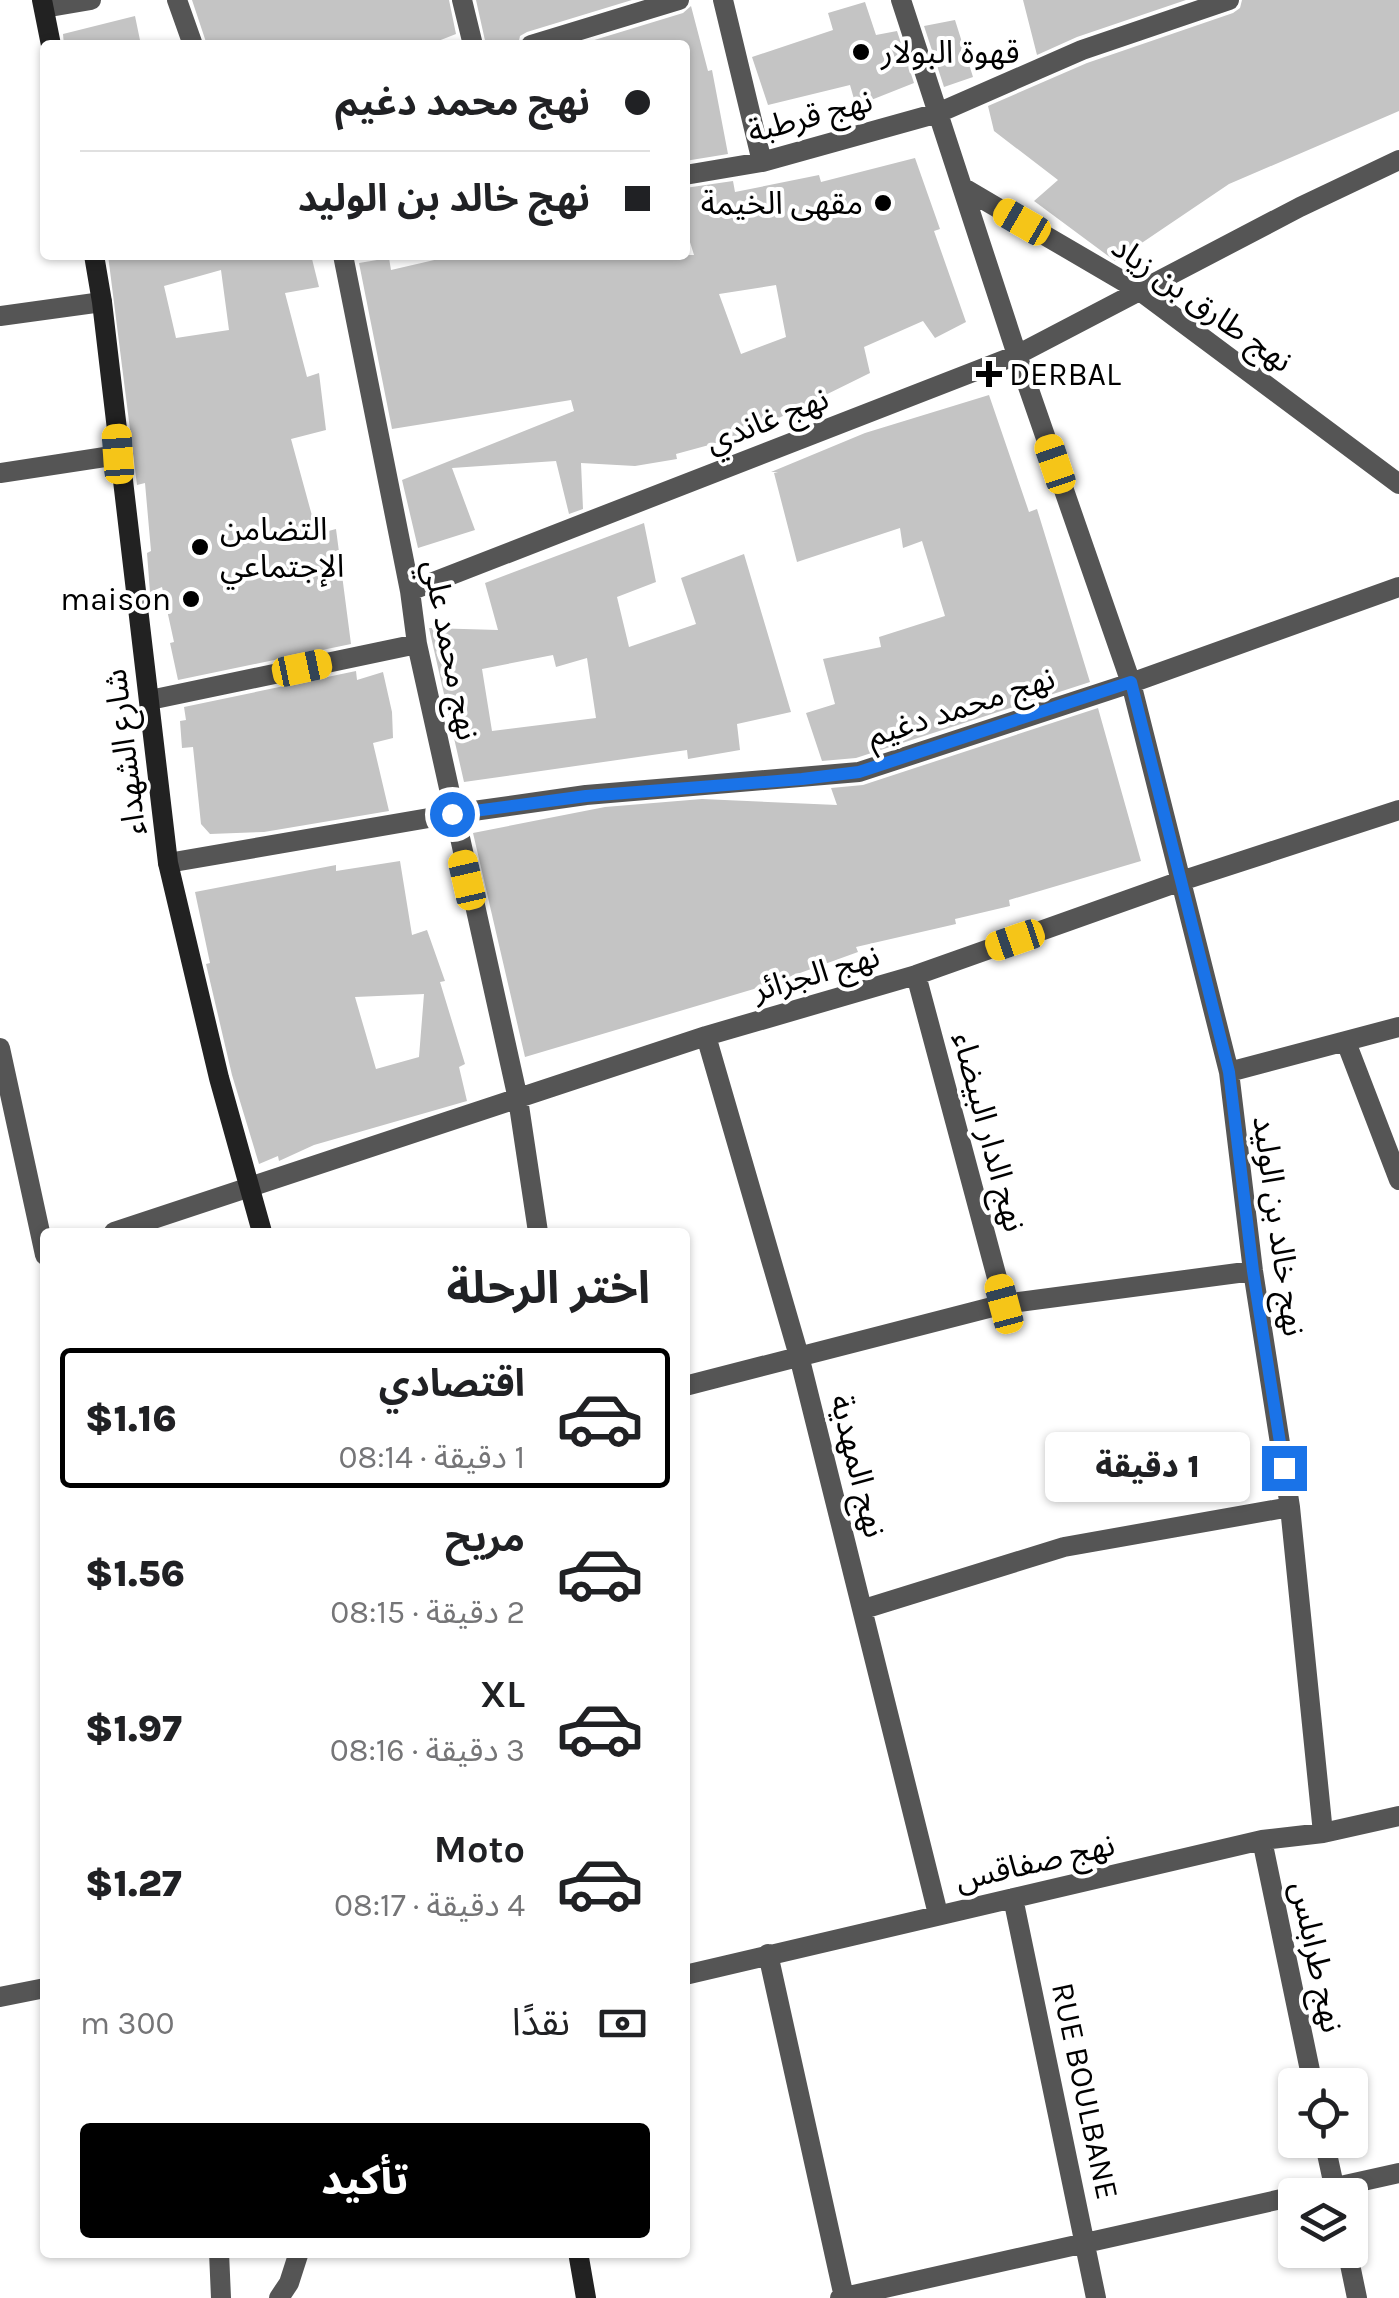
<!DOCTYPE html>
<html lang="ar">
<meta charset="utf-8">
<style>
:root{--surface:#fff;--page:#f6f6f6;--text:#202124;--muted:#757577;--line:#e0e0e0;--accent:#000}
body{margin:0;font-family:Karla,"Noto Sans Arabic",sans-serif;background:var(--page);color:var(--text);direction:rtl;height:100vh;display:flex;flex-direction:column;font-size:38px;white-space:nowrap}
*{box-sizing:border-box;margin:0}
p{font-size:32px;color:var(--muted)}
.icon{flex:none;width:55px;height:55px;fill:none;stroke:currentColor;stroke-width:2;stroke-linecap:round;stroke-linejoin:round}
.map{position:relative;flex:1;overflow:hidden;direction:ltr}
.drawer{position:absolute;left:40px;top:1228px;width:650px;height:1030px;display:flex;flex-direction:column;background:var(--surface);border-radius:10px;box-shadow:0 2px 8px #0004;direction:rtl}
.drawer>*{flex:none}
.guide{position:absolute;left:40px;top:40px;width:650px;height:220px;border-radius:10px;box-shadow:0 2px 8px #0004;direction:rtl;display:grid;align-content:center;height:220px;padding:0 40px;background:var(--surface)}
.fabs{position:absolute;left:1278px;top:2068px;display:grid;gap:20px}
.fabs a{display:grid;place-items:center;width:90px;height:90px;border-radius:10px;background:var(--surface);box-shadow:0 2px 8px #0004;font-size:50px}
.end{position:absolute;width:45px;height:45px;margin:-22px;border:12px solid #1a73e8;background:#fff;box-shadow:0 0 0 5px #fff}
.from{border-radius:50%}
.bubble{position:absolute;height:70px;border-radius:10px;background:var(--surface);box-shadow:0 2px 8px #0004;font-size:32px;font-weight:800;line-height:70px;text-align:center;direction:rtl}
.car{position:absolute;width:30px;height:60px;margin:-30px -15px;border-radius:12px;box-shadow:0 0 8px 2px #0007;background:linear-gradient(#f5c518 24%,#345 0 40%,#f5c518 0 76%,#345 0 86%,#f5c518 0)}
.guide b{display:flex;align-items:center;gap:35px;height:95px;font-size:38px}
.guide b+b{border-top:2px solid var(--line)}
.guide i{width:25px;height:25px;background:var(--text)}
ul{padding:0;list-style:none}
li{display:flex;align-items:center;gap:30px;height:140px;margin:0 20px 15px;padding:0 20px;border:5px solid transparent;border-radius:10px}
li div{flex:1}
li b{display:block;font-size:38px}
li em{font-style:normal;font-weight:800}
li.current{border-color:var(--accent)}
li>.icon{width:90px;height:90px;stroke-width:1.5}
h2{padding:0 40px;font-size:45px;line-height:120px}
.pay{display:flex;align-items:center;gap:25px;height:110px;padding:0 40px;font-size:38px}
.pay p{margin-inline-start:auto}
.button{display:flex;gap:20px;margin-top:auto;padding:20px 40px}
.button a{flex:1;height:115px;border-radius:10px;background:var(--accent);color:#fff;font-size:40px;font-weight:800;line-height:115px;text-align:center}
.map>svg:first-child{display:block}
.building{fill:#c4c4c4;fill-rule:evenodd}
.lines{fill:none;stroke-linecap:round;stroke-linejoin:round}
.minor{stroke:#555;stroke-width:20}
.secondary{stroke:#222;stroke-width:20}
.route{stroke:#1a73e8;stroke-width:12}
.poi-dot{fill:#000;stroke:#fff;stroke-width:4}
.labels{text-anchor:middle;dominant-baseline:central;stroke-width:8;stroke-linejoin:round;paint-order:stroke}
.poi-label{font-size:32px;fill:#000;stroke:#fff;text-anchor:start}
.street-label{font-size:32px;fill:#000;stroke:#fff}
</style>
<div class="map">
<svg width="1399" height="2298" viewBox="0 0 1399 2298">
<rect width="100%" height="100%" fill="#fff"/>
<path class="building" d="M192,0h257l7,34 -28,11h-221z
M476,0h156l-105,32 -7,4 -2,9h-32z
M1023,0h163l-109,37 -40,18z
M1242,0h157v111l-170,73 -114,77 -81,-60 24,-21 -64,-49 -6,-25 99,-43 146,-50 7,-5z
M865,2l11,33 21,-4 17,52 -58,23 -6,-21 -82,20 -16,-48 81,-27 -5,-17z
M691,6l17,65 4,-1 16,84 -43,7v-116h-107l105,-32z
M135,16l6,29h-77l-1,-11z
M955,20l18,57 -29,10 -20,-61z
M915,158l25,71 -6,2 32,91 -31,16 -12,-17 -59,26 6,26 -128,63 -66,18 1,5 -42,7 -54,-3 2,46 -14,5 -13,-53 -104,7 23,62 -57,18 -16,-68 172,-69 -3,-11 -179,29 -33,-166 30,-5 2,12 65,-15h238l-9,-29v-38l48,-7 2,11 84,-17 2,7zM776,285l10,52 -45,17 -22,-60z
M108,255h203l8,32 -34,6 22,84 12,-4 7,57 -35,9 26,95 19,-5 15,115 -173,36 -8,-37 4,-1 -12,-55 -12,5 -3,-39 4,-2 -6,-68 -8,2zM221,270l8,60 -53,8 -12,-52z
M989,395l40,117 8,-3 53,173 -234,76 -34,3 -16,-48 29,-9 -12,-45 58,-12 -2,-10 66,-21 -23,-75 -19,7 -3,-20 -103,34 -23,-89 4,-1h-7l94,-39z
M644,523l12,59 -39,15 12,50 67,-23 -15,-46 63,-24 47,158 -54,12 3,26 -52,9 -1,-9 -223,32 -35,-154 69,2 -13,-47zM553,655l3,12 31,-9 9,60 -104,13 -10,-62z
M356,671l1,9 26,-8 9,40 1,26 -20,5 16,68 -125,21 -54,2 -9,-10 -8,-77 -11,1 -2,-27 6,-1 -2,-13z
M1098,708l43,153 -132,39 1,6 -55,13 1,5 -100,23 2,5 -94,34 -239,71 -52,-224 132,-26 97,-8 135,6 -6,-17 32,-3z
M400,861l12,74 15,-5 18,51 -5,1 25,82 -6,3 8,34 -153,44 -35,16 -1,-5 -19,8 -27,-89 -26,-111 4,-1 -15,-71 141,-27v6zM424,994l-5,63 -43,12 -21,-72z"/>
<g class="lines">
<path class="minor" d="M177,0l16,45
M462,0l11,45
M723,0l39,162
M901,0l116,355 114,328 98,389 24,199 37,236 33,326
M44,8l47,-8
M531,45l148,-45
M685,175l77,-13 176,-49 144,-63 147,-50
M962,187l178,104 259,193
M343,255l67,336 7,53 101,455 20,133
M0,316l102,-14
M0,473l118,-18
M410,591l607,-236 283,-148 99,-47
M150,700l267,-56
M168,863l284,-49 134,-19 273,-23 272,-89 268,-96
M916,975l88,329
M706,1036l93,320 139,558
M1346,1042l53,138
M0,1048l45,207
M1229,1072l170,-45
M114,1232l592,-196 210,-61 265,-94 218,-71
M685,1386l319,-82 249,-33
M864,1609l200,-62 226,-40
M1262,1840l51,245
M1013,1898l83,400
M768,1954l76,343
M685,1975l577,-135 61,-7 76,-17
M0,1997l45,-9
M1324,2140l12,55
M1300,2195l99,-22
M1347,2250l10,48
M219,2252l2,46
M279,2298l10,-15 10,-31
M840,2298l455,-102"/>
<path class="secondary" d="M42,0l9,45
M94,255l8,47 66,561 51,215 43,154
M578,2252l8,46"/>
</g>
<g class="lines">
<path class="route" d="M452,814l134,-18 216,-17 57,-7 272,-90 98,390 24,199 31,197"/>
</g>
<g class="poi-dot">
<circle cx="861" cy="52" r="10"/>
<circle cx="883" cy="203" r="10"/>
<path d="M984 359h10v10h10v10h-10v10h-10v-10h-10v-10h10z"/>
<circle cx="200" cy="547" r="10"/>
<circle cx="191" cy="599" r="10"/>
</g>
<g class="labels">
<g class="poi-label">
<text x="881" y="52">قهوة البولار</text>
<text x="863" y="203" text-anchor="end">مقهى الخيمة</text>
<text x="1009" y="374">DERBAL</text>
<text x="220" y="529">التضامن<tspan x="220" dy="37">الإجتماعي</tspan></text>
<text x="171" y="599" text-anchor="end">maison</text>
</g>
<g class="street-label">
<text transform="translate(810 116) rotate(-15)">نهج قرطبة</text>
<text transform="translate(1202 304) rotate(35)">نهج طارق بن زياد</text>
<text transform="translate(767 420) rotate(-21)">نهج غاندي</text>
<text transform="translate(451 650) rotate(79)">نهج محمد علي</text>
<text transform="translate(961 707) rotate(-18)">نهج محمد دغيم</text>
<text transform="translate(125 752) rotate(-97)">شارع الشهداء</text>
<text transform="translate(816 973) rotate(-16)">نهج الجزائر</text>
<text transform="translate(989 1132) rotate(75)">نهج الدار البيضاء</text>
<text transform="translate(1279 1226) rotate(82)">نهج خالد بن الوليد</text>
<text transform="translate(858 1466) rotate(76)">نهج المهدية</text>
<text transform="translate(1035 1862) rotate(-13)">نهج صفاقس</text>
<text transform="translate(1317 1957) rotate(78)">نهج طرابلس</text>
<text transform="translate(1085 2091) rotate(78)">RUE BOULBANE</text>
</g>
</g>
</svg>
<div class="fabs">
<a><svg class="icon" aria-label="locate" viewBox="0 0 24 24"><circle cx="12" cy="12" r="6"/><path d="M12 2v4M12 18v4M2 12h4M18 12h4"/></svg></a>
<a><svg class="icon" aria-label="layers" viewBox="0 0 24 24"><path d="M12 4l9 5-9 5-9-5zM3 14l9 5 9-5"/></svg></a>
</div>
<i class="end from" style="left:452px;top:814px"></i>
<i class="end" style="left:1284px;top:1468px"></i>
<div class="bubble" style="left:1045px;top:1432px;width:205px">1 دقيقة</div>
<i class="car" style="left:1022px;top:222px;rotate:300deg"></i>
<i class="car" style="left:118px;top:454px;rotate:356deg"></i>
<i class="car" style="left:1055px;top:464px;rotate:341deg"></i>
<i class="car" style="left:302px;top:668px;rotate:78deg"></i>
<i class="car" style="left:467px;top:880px;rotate:347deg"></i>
<i class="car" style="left:1015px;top:940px;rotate:251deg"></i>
<i class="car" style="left:1004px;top:1304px;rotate:345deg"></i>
<div class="guide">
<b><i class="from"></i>نهج محمد دغيم</b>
<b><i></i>نهج خالد بن الوليد</b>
</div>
<section class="drawer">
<h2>اختر الرحلة</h2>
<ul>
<li class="current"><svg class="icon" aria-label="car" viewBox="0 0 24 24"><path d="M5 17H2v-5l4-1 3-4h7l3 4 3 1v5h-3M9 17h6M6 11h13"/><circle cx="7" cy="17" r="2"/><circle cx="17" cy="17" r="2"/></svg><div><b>اقتصادي</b><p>1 دقيقة · 08:14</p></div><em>$1.16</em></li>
<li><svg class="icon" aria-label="car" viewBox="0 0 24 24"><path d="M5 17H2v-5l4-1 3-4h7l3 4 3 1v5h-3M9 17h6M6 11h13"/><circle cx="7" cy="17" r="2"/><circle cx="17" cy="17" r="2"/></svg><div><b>مريح</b><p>2 دقيقة · 08:15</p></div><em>$1.56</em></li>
<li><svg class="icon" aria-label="car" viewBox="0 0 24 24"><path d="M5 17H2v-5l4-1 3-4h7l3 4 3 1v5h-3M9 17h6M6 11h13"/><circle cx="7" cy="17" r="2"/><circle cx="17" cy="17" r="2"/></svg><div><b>XL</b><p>3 دقيقة · 08:16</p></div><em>$1.97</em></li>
<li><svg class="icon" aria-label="car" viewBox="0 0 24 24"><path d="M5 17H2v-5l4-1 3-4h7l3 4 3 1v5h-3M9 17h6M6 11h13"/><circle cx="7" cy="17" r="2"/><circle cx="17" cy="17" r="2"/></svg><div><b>Moto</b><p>4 دقيقة · 08:17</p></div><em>$1.27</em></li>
</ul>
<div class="pay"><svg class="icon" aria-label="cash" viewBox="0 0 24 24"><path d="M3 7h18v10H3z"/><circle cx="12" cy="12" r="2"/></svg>نقدًا<p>300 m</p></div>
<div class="button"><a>تأكيد</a></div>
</section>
</div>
